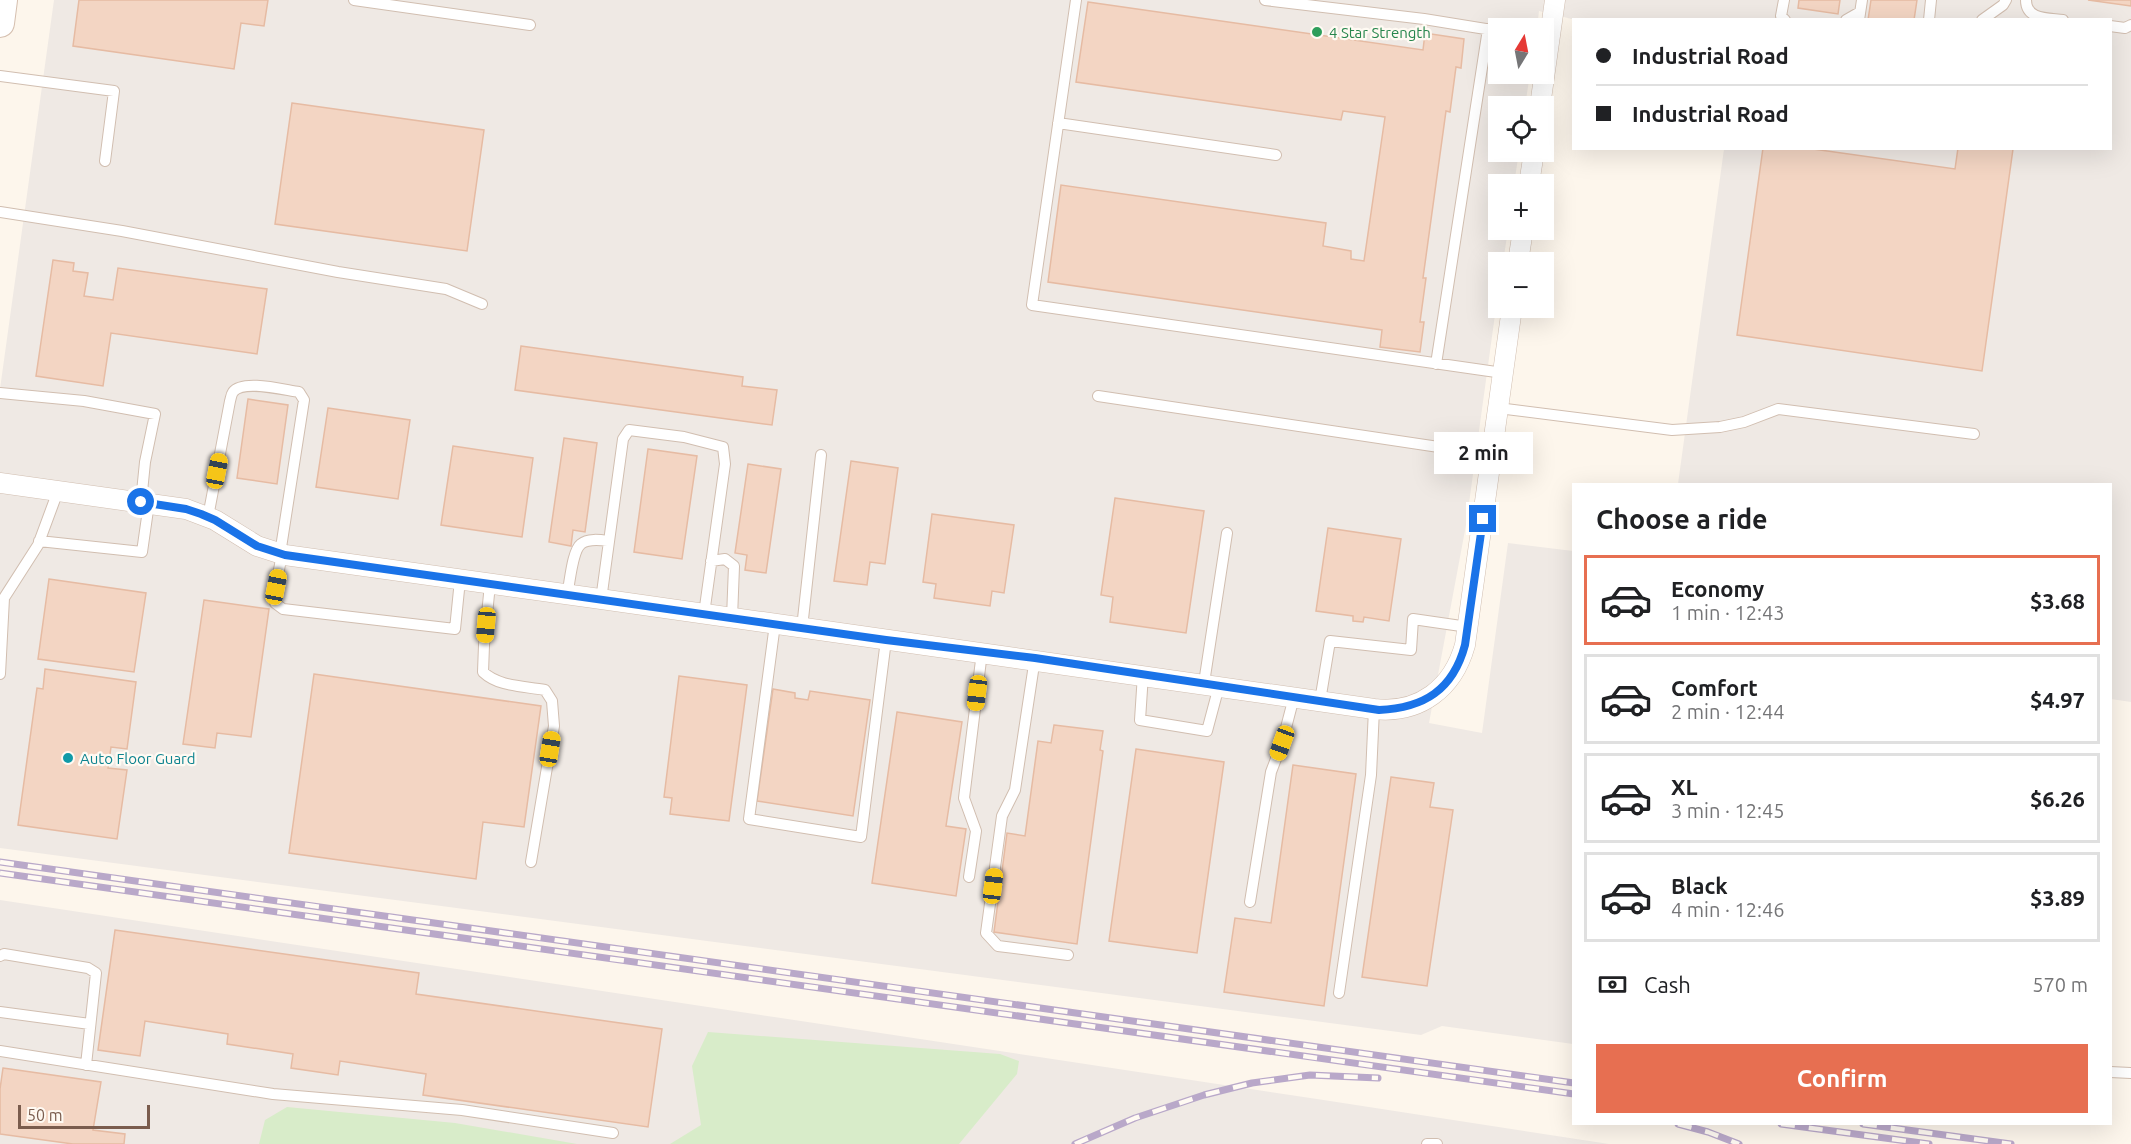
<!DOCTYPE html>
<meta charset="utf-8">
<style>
:root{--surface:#fff;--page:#f6f6f6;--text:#202124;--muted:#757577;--line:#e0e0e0;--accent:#e76f51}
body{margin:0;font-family:Ubuntu,sans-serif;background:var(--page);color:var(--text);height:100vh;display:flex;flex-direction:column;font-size:22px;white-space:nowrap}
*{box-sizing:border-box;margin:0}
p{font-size:20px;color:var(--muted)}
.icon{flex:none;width:33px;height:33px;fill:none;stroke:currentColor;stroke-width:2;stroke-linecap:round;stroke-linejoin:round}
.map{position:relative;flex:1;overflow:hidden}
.details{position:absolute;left:1572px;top:483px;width:540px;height:642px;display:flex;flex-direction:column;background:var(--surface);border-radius:0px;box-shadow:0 6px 24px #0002}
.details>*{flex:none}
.hud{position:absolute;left:1572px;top:18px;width:540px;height:132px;border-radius:0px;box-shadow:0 6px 24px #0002;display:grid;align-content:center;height:132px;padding:0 24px;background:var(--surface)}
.needle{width:39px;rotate:10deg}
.controls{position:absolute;left:1488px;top:18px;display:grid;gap:12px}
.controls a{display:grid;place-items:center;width:66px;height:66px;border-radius:0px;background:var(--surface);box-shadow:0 6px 24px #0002;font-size:30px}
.scale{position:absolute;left:18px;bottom:15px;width:132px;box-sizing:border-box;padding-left:6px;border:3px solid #7a5c4d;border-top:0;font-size:16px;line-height:21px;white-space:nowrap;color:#7a5c4d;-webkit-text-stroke:4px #fffaf3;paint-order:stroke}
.end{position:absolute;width:27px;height:27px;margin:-14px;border:8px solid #1a73e8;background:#fff;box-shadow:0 0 0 3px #fff}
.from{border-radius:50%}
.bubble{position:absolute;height:42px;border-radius:0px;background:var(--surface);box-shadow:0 6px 24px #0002;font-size:20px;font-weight:700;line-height:42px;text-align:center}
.car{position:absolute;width:18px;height:36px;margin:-18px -9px;border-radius:8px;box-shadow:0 0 4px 2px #0007;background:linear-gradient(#f5c518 24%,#345 0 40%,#f5c518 0 76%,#345 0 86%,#f5c518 0)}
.hud b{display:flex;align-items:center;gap:21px;height:57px;font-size:22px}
.hud b+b{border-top:2px solid var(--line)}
.hud i{width:15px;height:15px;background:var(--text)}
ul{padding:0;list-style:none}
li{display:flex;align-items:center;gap:18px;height:90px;margin:0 12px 9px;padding:0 12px;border:3px solid var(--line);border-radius:0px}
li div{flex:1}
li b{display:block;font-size:22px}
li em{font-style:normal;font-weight:700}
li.selected{border-color:var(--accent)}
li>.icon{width:54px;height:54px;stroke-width:1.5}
h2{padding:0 24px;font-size:27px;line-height:72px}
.pay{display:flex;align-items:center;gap:15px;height:66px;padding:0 24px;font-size:22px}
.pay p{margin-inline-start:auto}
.cta{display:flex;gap:12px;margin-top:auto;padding:12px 24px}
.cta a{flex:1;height:69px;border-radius:0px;background:var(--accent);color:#fff;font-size:24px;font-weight:700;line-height:69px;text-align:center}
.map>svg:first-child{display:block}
.industrial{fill:#efe9e4}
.green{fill:#d8ecc9}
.building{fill:#f3d5c3;stroke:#e6bba3;stroke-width:1.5}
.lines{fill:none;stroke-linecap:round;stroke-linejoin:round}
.lane-casing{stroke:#d1beb0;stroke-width:12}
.street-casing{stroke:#d1beb0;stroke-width:21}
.secondary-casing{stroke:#d6c0b0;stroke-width:30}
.lane{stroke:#fff;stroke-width:10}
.street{stroke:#fff;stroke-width:20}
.secondary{stroke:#fff;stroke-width:28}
.rail-casing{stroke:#b9a8c9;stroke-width:7}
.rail{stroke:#fffaf3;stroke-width:4.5;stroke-dasharray:14;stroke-linecap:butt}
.route{stroke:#1a73e8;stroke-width:8}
.leisure-dot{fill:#2e9e5b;stroke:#fffaf3;stroke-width:2}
.culture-dot{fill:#0f9aa8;stroke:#fffaf3;stroke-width:2}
.labels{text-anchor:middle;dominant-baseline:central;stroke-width:4.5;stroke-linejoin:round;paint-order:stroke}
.leisure-label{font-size:15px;fill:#27864d;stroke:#fffaf3;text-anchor:start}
.culture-label{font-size:15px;fill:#0d838f;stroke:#fffaf3;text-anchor:start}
</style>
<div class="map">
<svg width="2131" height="1144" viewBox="0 0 2131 1144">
<rect width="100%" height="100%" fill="#fdf6ec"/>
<path class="industrial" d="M54,0h2077v702l-20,-3 -1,-215h-432l46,-335 386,-1v-128h-534l-37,-9 -2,17h-39v46h32l-5,32h-27v46h21l-5,32h-16v46h10l-5,32h-5v31l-32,232 -37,198 53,10 26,-190 65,8v493l-131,-18 -21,9 -1421,-187v-459z
M0,900l1317,199 292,45h-1609z"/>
<path class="green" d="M708,1032l292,22 19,7 -2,13 -58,70h-289l31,-19 -9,-59z
M287,1107l168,16 122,21h-318l6,-24z"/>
<path class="building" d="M79,0h189l-4,26 -23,-3 -7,46 -161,-23z
M1799,0h41l-2,14 -40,-6z
M1871,0h46l-3,20h-46z
M2088,0h43v6z
M1088,2l335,48 2,-17 39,6 -3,29 -5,-1 -6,45 -4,-1 -23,167h3l-6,44h4l-4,30 -40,-5 2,-17 -334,-48 13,-97 265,38 -3,23 28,5v8l13,2 21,-144 -42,-6 -2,9 -265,-38z
M292,103l192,27 -17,121 -192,-27z
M1763,148h43l149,21 3,-21 55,1 -31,222 -245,-36z
M53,260l21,3 -1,8 15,2 -4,23 29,4 5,-32 149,21 -10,65 -146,-21 -8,53 -67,-10z
M521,346l222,31 -1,9 35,4 -5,35 -257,-35z
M248,399l40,6 -11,79 -40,-6z
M328,408l82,12 -12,79 -82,-12z
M564,438l33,5 -12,89 -12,-2 -2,16 -22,-4z
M453,446l80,12 -11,79 -81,-12z
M648,449l49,7 -15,103 -48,-7z
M851,461l47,7 -13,96 -15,-2 -3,23 -33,-4z
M748,464l33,5 -15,104 -21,-3 2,-15 -12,-2z
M1115,498l89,13 -18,122 -76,-11 3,-25 -12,-2z
M932,514l82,11 -10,68 -12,-2 -2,15 -56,-8 2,-14 -13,-2z
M1328,528l73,11 -12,82 -25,-4 -1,5 -10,-1v-5l-37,-5z
M49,579l97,14 -12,79 -96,-13z
M204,600l65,9 -18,128 -34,-4 -2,15 -32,-4z
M45,669l91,13 -9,67 -16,-2 -3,21 19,2 -10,69 -99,-14 19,-137 6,1z
M314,674l227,32 -17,121 -41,-5 -7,57 -187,-26z
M679,676l68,9 -18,136 -59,-7 2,-16 -8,-1z
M773,689l22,4v5l13,2 2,-9 60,9 -17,116 -96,-15z
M897,712l65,10 -16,104 20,3 -10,67 -84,-13z
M1054,725l49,6 -3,19 3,1 -26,193 -83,-12 13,-99 18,3 13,-95 13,2z
M1136,749l88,13 -27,191 -88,-12z
M1293,765l63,9 -32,232 -100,-14 11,-74 36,5z
M1391,777l43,6 -4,24 23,3 -26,176 -65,-9z
M115,930l304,43 -3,21 246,35 -14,98 -225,-32 3,-21 -86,-13 -2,14 -47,-7 2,-14 -66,-10 1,-10 -83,-13 -5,35 -42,-6z
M3,1068l98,14 -8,48 32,4 -1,10h-51l-73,-10v-45z"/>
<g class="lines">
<defs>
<path id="lane" d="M354,0l176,25
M1076,0l-44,305 471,68
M1265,0l159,19 74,12
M1784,0l-3,16 4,4
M2026,0c0,20 22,18 37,20
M1846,20l14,-8
M1859,20l3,-20
M1929,20l2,-20
M1982,20l21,-15 3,-5
M2110,26l15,2 6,-3
M0,76l114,15 -9,70
M1058,123l218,32
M0,212l122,19 216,41 108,17 36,15
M1436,364l52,-335
M0,393l84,8 71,13 -10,48 -4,40
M1098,396l394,59
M1498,408l174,22 48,-3 24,-5 34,-13 196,25
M208,517l22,-116c1,-3 1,-6 3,-9 10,-13 51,-2 66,0l5,8 -24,154
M39,541l103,11 7,-49
M282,554l-8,42 1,7 8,6 172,20 5,-49
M711,561l14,-2 9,7 -2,52
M490,584l-6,61 -1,27c16,15 41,14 62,18l7,11 2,25 -23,136
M567,595c3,-12 5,-44 14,-51 7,-6 20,-4 28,-3
M601,600l22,-161 6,-9 55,7 39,10 2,17 -21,150
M775,624l-26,195 112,18 25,-197
M802,628l19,-173
M1035,658l-20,132 -13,26 -16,117 12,13 70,9
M0,674l4,-76 34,-53 20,-54
M1143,674l-3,46 67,11 12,-45
M1204,683l23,-150
M1320,701l10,-60 81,9 2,-31 55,8
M969,877l7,-46 -12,-33 18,-146
M1250,902l21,-130 11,-29 12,-46
M0,956l4,-2 84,14 8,5 -10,92
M1339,993l32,-218 3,-66
M0,1012l90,12
M0,1051l273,43 189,16 151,23
M2110,1072l21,1
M1427,1144h10"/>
<path id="street" d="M1540,106l15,-106
M1529,184l5,-32
M1518,262l5,-32
M0,483l186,26 29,11 42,26 28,9c363,51 726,100 1089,154 46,5 79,-21 91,-64l47,-337"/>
<path id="secondary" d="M0,23l3,-23"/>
</defs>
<use href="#lane" class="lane-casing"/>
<use href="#street" class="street-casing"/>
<use href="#secondary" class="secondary-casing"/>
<use href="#lane" class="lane"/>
<use href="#street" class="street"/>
<use href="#secondary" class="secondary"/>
<defs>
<path id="rail" d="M0,862l1574,221
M0,873l1574,221
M1678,1124l30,8 31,12
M1781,1124l148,20
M1863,1124l148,20
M1075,1144l60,-26 69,-23 48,-12 58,-8 68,3"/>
</defs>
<use href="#rail" class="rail-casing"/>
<use href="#rail" class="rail"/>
</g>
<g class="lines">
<path class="route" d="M141,502l45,7 15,5 14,6 42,26 28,9 601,85 149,18 344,52c45,-2 74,-20 86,-65l18,-126"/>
</g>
<circle class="leisure-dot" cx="1317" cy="32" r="6"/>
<circle class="culture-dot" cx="68" cy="758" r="6"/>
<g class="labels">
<g class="leisure-label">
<text x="1329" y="32">4 Star Strength</text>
</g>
<g class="culture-label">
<text x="80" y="758">Auto Floor Guard</text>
</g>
</g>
</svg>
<div class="controls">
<a><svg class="needle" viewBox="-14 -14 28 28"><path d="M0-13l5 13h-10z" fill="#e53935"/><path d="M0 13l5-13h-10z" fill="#757577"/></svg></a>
<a><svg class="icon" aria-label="locate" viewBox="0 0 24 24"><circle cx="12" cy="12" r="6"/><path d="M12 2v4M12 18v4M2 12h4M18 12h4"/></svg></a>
<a>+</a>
<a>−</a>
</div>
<div class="scale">50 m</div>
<i class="end from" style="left:141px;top:502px"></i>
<i class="end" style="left:1483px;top:519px"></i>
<div class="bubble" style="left:1434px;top:432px;width:99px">2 min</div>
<i class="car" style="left:217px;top:471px;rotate:11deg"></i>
<i class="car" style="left:276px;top:587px;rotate:11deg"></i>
<i class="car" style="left:486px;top:625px;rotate:185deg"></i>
<i class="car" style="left:977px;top:693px;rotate:187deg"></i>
<i class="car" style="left:1282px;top:743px;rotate:200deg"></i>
<i class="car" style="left:550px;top:749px;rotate:9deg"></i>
<i class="car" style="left:993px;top:886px;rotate:7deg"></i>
<div class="hud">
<b><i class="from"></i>Industrial Road</b>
<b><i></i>Industrial Road</b>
</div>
<section class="details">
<h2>Choose a ride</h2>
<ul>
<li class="selected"><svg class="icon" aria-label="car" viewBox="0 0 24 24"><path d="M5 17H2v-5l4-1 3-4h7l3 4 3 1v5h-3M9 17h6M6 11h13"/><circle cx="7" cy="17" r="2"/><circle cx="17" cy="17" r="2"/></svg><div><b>Economy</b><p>1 min · 12:43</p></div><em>$3.68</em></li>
<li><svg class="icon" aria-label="car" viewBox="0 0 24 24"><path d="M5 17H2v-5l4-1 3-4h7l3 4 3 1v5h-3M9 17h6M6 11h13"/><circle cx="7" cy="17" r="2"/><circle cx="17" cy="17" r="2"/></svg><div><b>Comfort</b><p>2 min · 12:44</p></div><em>$4.97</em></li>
<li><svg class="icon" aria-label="car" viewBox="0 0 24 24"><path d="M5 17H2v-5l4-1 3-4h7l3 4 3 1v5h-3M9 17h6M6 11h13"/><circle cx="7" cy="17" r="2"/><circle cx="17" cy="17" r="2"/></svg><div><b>XL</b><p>3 min · 12:45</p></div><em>$6.26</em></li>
<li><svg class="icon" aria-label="car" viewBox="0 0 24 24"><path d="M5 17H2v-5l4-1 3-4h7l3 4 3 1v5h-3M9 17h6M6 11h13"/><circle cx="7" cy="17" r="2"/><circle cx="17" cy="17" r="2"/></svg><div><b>Black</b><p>4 min · 12:46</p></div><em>$3.89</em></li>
</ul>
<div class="pay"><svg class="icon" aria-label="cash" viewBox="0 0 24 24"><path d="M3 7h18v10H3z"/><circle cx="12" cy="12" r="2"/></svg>Cash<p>570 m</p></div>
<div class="cta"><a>Confirm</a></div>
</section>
</div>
